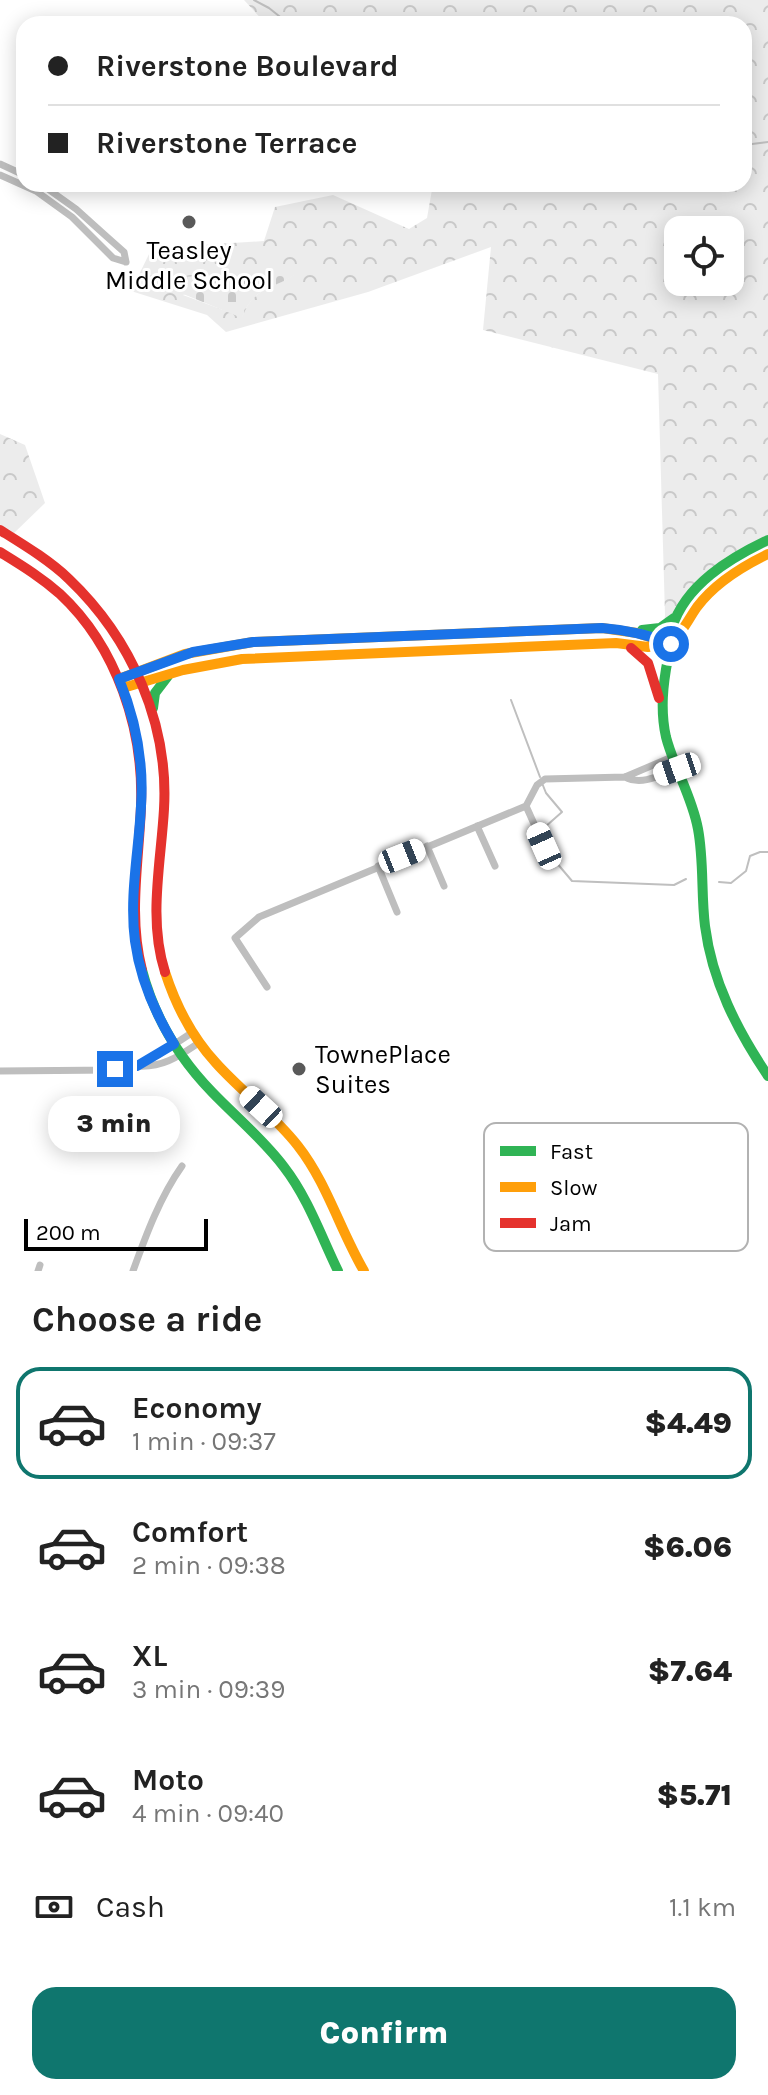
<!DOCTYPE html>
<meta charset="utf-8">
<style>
:root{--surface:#fff;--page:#f6f6f6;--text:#222;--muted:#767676;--line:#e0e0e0;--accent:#0f766e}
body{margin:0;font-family:Karla,sans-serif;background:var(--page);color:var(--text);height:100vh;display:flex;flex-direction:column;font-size:30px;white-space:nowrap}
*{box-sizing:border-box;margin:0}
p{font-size:26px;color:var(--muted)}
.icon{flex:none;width:44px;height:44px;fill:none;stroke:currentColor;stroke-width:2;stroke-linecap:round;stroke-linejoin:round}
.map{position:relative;height:1271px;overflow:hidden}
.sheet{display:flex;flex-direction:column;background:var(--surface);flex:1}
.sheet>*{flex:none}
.top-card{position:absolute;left:16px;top:16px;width:736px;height:176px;border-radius:24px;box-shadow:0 4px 20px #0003;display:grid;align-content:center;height:176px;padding:0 32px;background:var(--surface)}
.buttons{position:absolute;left:664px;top:216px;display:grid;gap:16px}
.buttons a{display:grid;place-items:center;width:80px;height:80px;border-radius:16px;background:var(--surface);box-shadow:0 4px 20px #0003;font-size:40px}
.scale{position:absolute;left:24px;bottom:20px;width:184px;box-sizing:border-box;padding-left:8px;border:4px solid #000;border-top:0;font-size:22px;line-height:28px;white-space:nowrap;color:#000;-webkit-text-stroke:6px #fff;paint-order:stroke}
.end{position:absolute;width:36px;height:36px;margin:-18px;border:10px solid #1a73e8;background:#fff;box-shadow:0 0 0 4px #fff}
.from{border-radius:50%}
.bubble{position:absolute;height:56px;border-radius:24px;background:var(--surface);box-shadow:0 4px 20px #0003;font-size:26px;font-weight:800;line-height:56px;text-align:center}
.car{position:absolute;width:24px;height:48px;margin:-24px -12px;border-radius:10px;box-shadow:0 0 6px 2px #0007;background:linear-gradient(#fff 24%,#345 0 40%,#fff 0 76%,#345 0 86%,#fff 0)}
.top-card b{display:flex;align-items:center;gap:28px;height:76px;font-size:30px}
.top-card b+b{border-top:2px solid var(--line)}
.top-card i{width:20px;height:20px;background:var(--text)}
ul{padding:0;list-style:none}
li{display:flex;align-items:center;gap:24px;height:112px;margin:0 16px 12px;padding:0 16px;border:4px solid transparent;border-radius:24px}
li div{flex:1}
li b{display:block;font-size:30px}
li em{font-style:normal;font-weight:800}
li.on{border-color:var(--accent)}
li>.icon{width:72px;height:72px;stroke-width:1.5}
h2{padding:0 32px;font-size:36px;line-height:96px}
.pay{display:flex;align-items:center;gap:20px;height:88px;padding:0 32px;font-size:30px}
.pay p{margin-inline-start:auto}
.cta{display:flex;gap:16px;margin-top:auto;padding:16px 32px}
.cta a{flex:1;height:92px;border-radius:24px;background:var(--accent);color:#fff;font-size:32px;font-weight:800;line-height:92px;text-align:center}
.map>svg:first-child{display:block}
.forest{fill:url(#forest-crowns);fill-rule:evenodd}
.cemetery{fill:url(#cemetery-stones)}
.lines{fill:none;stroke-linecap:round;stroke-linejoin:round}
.stream{stroke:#bfbfbf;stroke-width:2}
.street{stroke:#bebebe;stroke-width:7}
.fast{stroke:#30b455;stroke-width:10}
.slow{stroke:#ff9f0a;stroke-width:10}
.jam{stroke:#e5322d;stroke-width:10}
.route{stroke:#1a73e8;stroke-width:10}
.poi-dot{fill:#595959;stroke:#fff;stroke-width:3}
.labels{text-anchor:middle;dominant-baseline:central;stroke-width:6;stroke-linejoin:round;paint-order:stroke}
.poi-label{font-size:26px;fill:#000;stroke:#fff}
.key{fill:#fff;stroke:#b2b2b2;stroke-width:2}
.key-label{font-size:22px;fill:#000}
</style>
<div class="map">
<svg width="768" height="1271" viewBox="0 0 768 1271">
<defs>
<pattern id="forest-crowns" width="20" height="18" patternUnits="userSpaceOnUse" patternTransform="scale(2)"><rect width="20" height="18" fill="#ececec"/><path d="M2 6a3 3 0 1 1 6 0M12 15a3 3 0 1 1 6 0" fill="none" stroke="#c9c9c9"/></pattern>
<pattern id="cemetery-stones" width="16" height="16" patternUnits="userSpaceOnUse" patternTransform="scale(2)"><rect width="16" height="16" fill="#ececec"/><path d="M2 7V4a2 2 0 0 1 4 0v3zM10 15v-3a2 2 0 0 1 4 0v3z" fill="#c9c9c9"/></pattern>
</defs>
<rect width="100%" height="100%" fill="#fff"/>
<path class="forest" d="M244,0h524v546l-40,17 -28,22 -37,51 2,-21 -7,-241 -175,-44 8,-83 -123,45 -142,40 -19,-17 -76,-24 21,-43 112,-7 11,-34 58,-12 76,34 18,-11 6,-34h311v-160h-478zM678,230h52v52h-52zM290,269l4,6c-24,15 -41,13 -52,42l-59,-22 76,-24z
M0,434l25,11 20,58 -34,33 -11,-4z"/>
<path class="cemetery" d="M290,268l5,7c-25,15 -42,13 -53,43l-76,-31 -1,-5 8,-4z"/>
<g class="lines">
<path class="stream" d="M254,0l15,8 20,16
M744,145l24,-3
M511,700l29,77
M542,783l4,10 16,19 -17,15v15
M545,849l27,32 102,4 12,-6
M719,882l12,1 15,-12 4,-15 10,-4h8"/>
<path class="street" d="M0,164l24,11
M0,175l36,16 36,26 41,41 13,4
M41,184l35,25 30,27 18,16 2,10
M625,777c16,9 36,-2 52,-8
M526,806l18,40
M477,826l18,40
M427,846l17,40
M378,866l19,46
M267,987l-32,-49 24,-21 267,-111 11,-21 8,-6 80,-2 47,-20
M193,1032l-35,23 -11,4 -10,7c26,2 42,-10 63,-24
M0,1071l113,-1 24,-4
M38,1271l2,-6
M133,1271c13,-36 27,-74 49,-105"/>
<path class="fast" d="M768,540c-38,18 -83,45 -96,88 -3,10 -2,20 -4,30 -5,26 -8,52 -2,79 8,31 26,59 32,92 6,32 3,65 7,97 7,55 32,104 63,150
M642,630l18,-2 14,-10
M153,708l2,-15 13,-17
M142,970c12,46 37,88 70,122 24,25 51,47 72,75 24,31 37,69 54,104"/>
<path class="slow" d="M671,644c11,-11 17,-24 26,-37 18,-24 44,-40 71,-53
M119,679l66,-25 68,-12 349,-14 35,5 34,11
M123,688l60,-18 59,-11 374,-16 32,4 20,-2
M165,972c11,34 27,65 51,91 26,29 58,52 82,83 29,37 42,84 66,125"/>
<path class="jam" d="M0,530c24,15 49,30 69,49 62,59 100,144 95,230 -3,54 -16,110 1,163
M0,552c21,13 41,25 60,42 57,53 84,136 81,212 -2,55 -13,110 1,164
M631,648l17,15 11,35"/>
</g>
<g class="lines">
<path class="route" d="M115,1069l22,-3 37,-22c-19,-31 -34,-66 -39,-103 -6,-45 4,-91 6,-135 3,-43 -6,-88 -22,-127l74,-27 60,-10 349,-14c25,2 46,6 69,16"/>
</g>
<g class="poi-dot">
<circle cx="189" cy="222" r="8"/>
<circle cx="299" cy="1069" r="8"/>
</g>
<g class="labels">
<g class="poi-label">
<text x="189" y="250">Teasley<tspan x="189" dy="30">Middle School</tspan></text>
<text x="315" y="1054" text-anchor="start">TownePlace<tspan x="315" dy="30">Suites</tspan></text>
</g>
</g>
<rect x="484" y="1123" width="264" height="128" rx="12" class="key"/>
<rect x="500" y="1146" width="36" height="10" fill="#30b455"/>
<rect x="500" y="1182" width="36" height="10" fill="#ff9f0a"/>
<rect x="500" y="1218" width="36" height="10" fill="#e5322d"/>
<g class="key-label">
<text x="550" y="1159">Fast</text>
<text x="550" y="1195">Slow</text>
<text x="550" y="1231">Jam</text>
</g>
</svg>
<div class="buttons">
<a><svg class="icon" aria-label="locate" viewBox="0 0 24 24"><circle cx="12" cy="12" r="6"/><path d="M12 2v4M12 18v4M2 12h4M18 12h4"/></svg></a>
</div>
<div class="scale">200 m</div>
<i class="end from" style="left:671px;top:644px"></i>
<i class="end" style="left:115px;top:1069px"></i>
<div class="bubble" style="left:48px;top:1096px;width:132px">3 min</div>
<i class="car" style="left:677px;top:769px;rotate:251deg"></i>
<i class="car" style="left:544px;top:846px;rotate:336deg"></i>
<i class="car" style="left:402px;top:856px;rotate:68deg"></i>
<i class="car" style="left:261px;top:1107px;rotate:313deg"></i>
<div class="top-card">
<b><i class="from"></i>Riverstone Boulevard</b>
<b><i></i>Riverstone Terrace</b>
</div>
</div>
<section class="sheet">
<h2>Choose a ride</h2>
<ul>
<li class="on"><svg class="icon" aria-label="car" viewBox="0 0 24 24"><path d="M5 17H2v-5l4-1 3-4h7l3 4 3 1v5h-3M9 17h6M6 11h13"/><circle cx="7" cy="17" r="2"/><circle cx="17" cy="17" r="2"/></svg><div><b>Economy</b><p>1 min · 09:37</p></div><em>$4.49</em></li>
<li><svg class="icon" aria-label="car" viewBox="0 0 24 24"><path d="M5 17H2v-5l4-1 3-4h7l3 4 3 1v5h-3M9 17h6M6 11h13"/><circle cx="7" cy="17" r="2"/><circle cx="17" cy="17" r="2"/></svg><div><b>Comfort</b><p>2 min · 09:38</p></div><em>$6.06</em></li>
<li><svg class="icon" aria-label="car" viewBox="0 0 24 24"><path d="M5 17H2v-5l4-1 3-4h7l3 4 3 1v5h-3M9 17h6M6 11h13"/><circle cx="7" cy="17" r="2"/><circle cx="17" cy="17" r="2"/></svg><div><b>XL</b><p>3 min · 09:39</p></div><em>$7.64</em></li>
<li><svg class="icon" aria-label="car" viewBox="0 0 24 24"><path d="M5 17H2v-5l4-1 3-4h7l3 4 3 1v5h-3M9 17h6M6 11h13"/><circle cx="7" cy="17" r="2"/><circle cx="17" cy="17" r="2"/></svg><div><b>Moto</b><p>4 min · 09:40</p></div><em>$5.71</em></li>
</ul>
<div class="pay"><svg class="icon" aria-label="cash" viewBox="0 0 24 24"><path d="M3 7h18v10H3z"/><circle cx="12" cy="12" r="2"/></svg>Cash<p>1.1 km</p></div>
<div class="cta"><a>Confirm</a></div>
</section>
